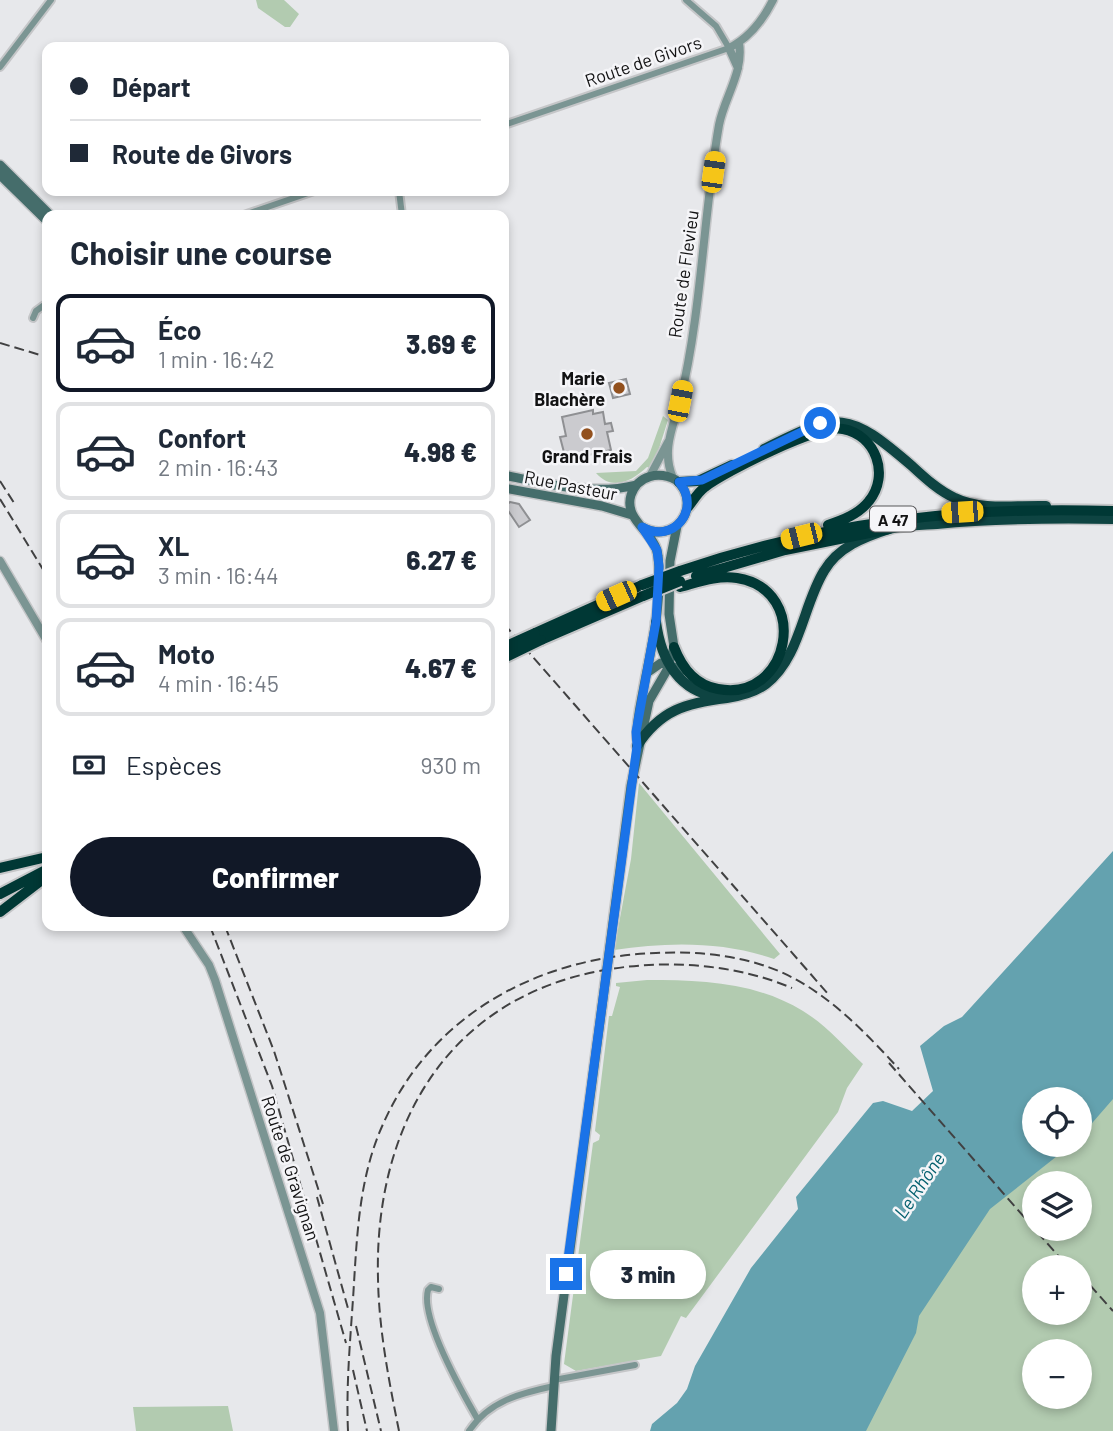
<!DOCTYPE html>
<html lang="fr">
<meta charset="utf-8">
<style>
:root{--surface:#fff;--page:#f2f2f3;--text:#1f2937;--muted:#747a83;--line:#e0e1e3;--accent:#111827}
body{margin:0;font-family:Barlow,sans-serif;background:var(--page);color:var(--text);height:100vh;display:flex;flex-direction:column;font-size:26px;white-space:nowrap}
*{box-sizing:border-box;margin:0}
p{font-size:23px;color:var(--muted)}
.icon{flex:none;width:38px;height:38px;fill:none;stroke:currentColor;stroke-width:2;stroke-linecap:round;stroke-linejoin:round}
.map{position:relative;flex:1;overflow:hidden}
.sheet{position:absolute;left:42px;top:210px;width:467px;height:721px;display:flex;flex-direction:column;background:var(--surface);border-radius:14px;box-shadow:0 4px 10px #0003}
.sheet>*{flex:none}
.top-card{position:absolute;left:42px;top:42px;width:467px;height:154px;border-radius:14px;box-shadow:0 4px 10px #0003;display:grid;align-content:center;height:154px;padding:0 28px;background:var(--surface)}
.controls{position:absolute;left:1022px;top:1087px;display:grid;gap:14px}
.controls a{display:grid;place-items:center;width:70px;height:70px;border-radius:50%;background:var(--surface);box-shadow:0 4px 10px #0003;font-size:35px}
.end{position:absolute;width:32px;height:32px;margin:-16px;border:9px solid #1a73e8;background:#fff;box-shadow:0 0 0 4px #fff}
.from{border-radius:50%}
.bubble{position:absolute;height:49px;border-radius:24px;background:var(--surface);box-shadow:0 4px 10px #0003;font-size:23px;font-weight:800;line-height:49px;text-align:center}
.car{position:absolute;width:21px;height:42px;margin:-21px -10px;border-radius:9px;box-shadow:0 0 5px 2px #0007;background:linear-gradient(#f5c518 24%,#345 0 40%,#f5c518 0 76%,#345 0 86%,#f5c518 0)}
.top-card b{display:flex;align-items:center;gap:24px;height:66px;font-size:26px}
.top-card b+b{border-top:2px solid var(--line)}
.top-card i{width:18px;height:18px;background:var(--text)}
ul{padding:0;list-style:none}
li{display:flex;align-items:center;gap:21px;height:98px;margin:0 14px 10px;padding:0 14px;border:4px solid var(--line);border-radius:14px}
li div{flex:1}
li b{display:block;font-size:26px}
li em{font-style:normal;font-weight:800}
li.on{border-color:var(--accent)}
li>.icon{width:63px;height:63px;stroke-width:1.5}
h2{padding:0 28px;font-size:32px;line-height:84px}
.pay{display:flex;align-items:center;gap:18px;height:77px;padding:0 28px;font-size:26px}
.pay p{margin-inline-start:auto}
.cta{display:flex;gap:14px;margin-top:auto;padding:14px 28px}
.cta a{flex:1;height:80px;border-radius:42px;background:var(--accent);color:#fff;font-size:28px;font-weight:800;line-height:80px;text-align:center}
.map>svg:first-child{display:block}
.green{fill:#b2cbb0;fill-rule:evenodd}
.water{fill:#64a2af}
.building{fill:#cbcbcf;stroke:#8f9093;stroke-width:2}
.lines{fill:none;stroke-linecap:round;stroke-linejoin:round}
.minor-casing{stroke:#c5c6c8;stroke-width:10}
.tertiary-casing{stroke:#c5c6c8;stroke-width:11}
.secondary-casing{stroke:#c5c6c8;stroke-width:12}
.trunk-casing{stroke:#c5c6c8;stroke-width:13}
.motorway-casing{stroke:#c5c6c8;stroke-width:14}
.minor{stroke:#7b9593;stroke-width:6}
.tertiary{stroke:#7b9593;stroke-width:8}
.secondary{stroke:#456d6b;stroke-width:9}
.trunk{stroke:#0e4442;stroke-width:10}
.motorway{stroke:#003835;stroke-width:10}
.rail{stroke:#414142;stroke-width:2;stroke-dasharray:10 5;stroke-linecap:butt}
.motorway-bridge-casing{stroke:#c5c6c8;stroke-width:14;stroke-linecap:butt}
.motorway-bridge{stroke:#003835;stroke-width:10}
.route{stroke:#1a73e8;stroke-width:9}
.poi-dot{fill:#92501d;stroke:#f5f5f8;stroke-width:2.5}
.labels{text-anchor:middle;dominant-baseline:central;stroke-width:5;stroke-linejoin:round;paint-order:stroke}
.shield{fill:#f5f5f8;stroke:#565658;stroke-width:2}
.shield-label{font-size:16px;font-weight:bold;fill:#121213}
.street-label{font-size:18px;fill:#121213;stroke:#f5f5f8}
.poi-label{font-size:18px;font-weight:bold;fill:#121213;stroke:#f5f5f8;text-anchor:end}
.water-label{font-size:19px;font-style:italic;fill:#05616f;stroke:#f5f5f8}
</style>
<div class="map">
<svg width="1113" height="1431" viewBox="0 0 1113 1431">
<rect width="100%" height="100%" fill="#e7e8eb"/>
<path class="green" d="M256,0h28l15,14 -9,13h-5l-27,-19z
M663,416l5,4 -13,41 -5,7 -3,-1c-16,15 -35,24 -51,6l40,-2 12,-13z
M639,783l141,171 -6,5c-52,-18 -106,-17 -160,-9l17,-91z
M647,980c54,0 109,2 156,31 23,14 41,35 60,53l-16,24 -9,24 -152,206 -5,-2 -20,40 -85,15 -12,-7 29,-221 6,-3 1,-5 -5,-4 14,-115h3l8,-29 -4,-1v-3z
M1113,1010v421h-351l272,-287h46v-45zM1034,1183h46v45h-46zM1034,1267h46v45h-46zM1034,1351h46v45h-46z
M228,1406l5,25h-97l-3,-24z"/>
<path class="water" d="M1113,851v248l-33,38v-38h-46v45l37,1 -81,64 -71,107 -3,17 -50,98h-216l2,-7 25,-21 10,-14 8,-23 56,-98 47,-59 -2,-12 77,-94 10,-2 29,10 21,-20 -13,-45 24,-20 18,-9z"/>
<path class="building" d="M626,379l4,15 -17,4 -4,-15z
M593,410v4l10,-2 2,12 6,-1 2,8 -6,1 4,18 -45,10 -6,-23 6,-1 -4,-19z
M510,502l9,2 11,16 -11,7 -14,-21z"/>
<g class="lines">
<defs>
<path id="minor" d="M0,67l51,-67
M504,125l225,-77 -13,-22 -30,-26
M399,191l3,24
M244,215l70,-24
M33,318l3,-7 11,-8
M439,1289l-8,-2 -3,3c-8,28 35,104 50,130
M554,1380l81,-15
M469,1431c20,-30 52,-38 85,-45"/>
<path id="tertiary" d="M738,68l-9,-20c20,-10 34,-28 44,-48
M650,476l18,-34
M673,478c-12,-27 0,-51 7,-77 22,-90 23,-185 39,-276 5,-27 25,-53 20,-82
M0,561l47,80
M183,926l26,39 6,15 105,333 14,118"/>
<path id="secondary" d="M0,165l50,50
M0,175l47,46
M504,475c43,9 89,21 132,10
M504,488l98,18 30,9
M648,672l13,-9 26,8
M637,739c-1,-17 4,-36 7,-53 8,-42 19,-87 14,-130 -2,-24 -35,-35 -27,-61 7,-20 28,-24 45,-15 28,25 -1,66 -34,47
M551,1431l5,-75 75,-570 18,-85 18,-31 7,-23 -5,-33 1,-53 7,-35"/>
<path id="trunk" d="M764,449c75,-38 84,-38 148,17 13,12 27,25 43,32 26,13 63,7 91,8
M679,482l19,-1 34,-16
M656,622c5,38 23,70 63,75
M637,746c23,-36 49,-43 90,-48 14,-2 27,-5 39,-14 34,-26 37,-79 58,-113 14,-24 40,-34 65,-42 15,-4 33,-4 48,-5 59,-6 117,-6 176,-5"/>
<path id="motorway" d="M688,507c5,-6 10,-15 17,-20 21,-16 114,-63 138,-58 33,6 47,46 26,72 -10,13 -26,19 -41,24
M680,571c144,-49 281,-65 433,-60
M696,576l89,-26 104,-21
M535,633l107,-48
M541,640l102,-44
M674,647c8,21 21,38 44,42 72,14 94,-99 19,-111 -20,-3 -38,4 -57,9
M0,868l47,-11
M0,894l44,-23
M0,912l47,-36"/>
</defs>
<use href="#minor" class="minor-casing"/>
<use href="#tertiary" class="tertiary-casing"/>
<use href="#secondary" class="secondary-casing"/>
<use href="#trunk" class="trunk-casing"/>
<use href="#motorway" class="motorway-casing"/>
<use href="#minor" class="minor"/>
<use href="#tertiary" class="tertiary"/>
<use href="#secondary" class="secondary"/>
<use href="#trunk" class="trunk"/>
<use href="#motorway" class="motorway"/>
<path class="rail" d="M0,343l47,14
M0,481l16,25
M0,499l47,77
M504,624l325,371
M210,926l62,160 74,257
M225,926l49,125 49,153
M889,1063l179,204
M317,1197l32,115
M1080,1274l33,37
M356,1326l25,105
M353,1370l14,61
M348,1431c-2,-44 2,-88 5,-132 4,-61 5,-121 31,-177 49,-109 156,-165 272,-169 43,-2 85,2 125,19 47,21 84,60 118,97
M399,1431c-10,-50 -20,-100 -21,-152 -4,-149 66,-278 221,-308 63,-12 134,-8 193,17"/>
<defs>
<path id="motorway-bridge" d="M642,585l38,-14
M643,596l37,-15
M504,647l31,-14
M506,657l35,-17"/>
</defs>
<use href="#motorway-bridge" class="motorway-bridge-casing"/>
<use href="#motorway-bridge" class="motorway-bridge"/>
</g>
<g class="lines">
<path class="route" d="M566,1274l71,-528 -1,-14 20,-110 3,-56 -2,-16 -15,-23c31,18 60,-18 37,-45l23,-2 118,-57"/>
</g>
<g class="poi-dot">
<circle cx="619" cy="388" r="7"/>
<circle cx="587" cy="434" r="7"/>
</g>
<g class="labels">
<rect class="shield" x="870" y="506.5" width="46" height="25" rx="5"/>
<g class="shield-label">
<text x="893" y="519">A 47</text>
</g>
<g class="street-label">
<text transform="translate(643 61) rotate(-19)">Route de Givors</text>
<text transform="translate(683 274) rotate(-82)">Route de Flevieu</text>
<text transform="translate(571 485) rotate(11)">Rue Pasteur</text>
<text transform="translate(291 1168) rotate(72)">Route de Gravignan</text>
</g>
<g class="poi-label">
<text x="605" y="378">Marie<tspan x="605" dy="21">Blachère</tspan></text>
<text x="587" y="456" text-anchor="middle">Grand Frais</text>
</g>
<g class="water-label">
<text transform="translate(919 1185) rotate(-56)">Le Rhône</text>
</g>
</g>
</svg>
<div class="controls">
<a><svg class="icon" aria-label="locate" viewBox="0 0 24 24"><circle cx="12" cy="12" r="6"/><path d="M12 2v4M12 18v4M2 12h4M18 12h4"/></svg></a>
<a><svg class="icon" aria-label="layers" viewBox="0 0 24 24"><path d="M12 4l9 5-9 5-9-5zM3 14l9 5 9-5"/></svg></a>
<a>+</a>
<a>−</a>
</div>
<i class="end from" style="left:820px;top:423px"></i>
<i class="end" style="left:566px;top:1274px"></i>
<div class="bubble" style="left:590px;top:1250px;width:116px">3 min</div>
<i class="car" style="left:713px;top:172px;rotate:8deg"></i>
<i class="car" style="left:680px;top:401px;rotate:11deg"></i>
<i class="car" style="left:962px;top:512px;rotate:266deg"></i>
<i class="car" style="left:801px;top:536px;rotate:256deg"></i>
<i class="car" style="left:616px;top:596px;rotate:246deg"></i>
<div class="top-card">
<b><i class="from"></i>Départ</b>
<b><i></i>Route de Givors</b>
</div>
<section class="sheet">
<h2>Choisir une course</h2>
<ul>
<li class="on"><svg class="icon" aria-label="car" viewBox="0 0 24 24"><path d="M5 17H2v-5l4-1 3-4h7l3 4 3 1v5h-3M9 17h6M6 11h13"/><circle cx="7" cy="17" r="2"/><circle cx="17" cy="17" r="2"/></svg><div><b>Éco</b><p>1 min · 16:42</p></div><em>3.69 €</em></li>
<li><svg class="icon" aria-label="car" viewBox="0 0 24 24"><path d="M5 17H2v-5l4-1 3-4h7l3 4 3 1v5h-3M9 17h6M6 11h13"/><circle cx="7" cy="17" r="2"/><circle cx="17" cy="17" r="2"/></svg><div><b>Confort</b><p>2 min · 16:43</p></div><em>4.98 €</em></li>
<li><svg class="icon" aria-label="car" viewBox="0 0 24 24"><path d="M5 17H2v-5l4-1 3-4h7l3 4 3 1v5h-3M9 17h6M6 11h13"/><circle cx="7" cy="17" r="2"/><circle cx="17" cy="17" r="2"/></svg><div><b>XL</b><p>3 min · 16:44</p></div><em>6.27 €</em></li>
<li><svg class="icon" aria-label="car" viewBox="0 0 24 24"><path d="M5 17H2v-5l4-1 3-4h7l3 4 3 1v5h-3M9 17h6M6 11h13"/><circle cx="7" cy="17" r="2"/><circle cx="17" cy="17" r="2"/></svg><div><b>Moto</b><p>4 min · 16:45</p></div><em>4.67 €</em></li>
</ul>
<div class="pay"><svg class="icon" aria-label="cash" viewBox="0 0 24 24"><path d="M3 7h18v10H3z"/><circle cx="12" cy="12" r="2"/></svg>Espèces<p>930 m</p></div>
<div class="cta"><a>Confirmer</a></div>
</section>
</div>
